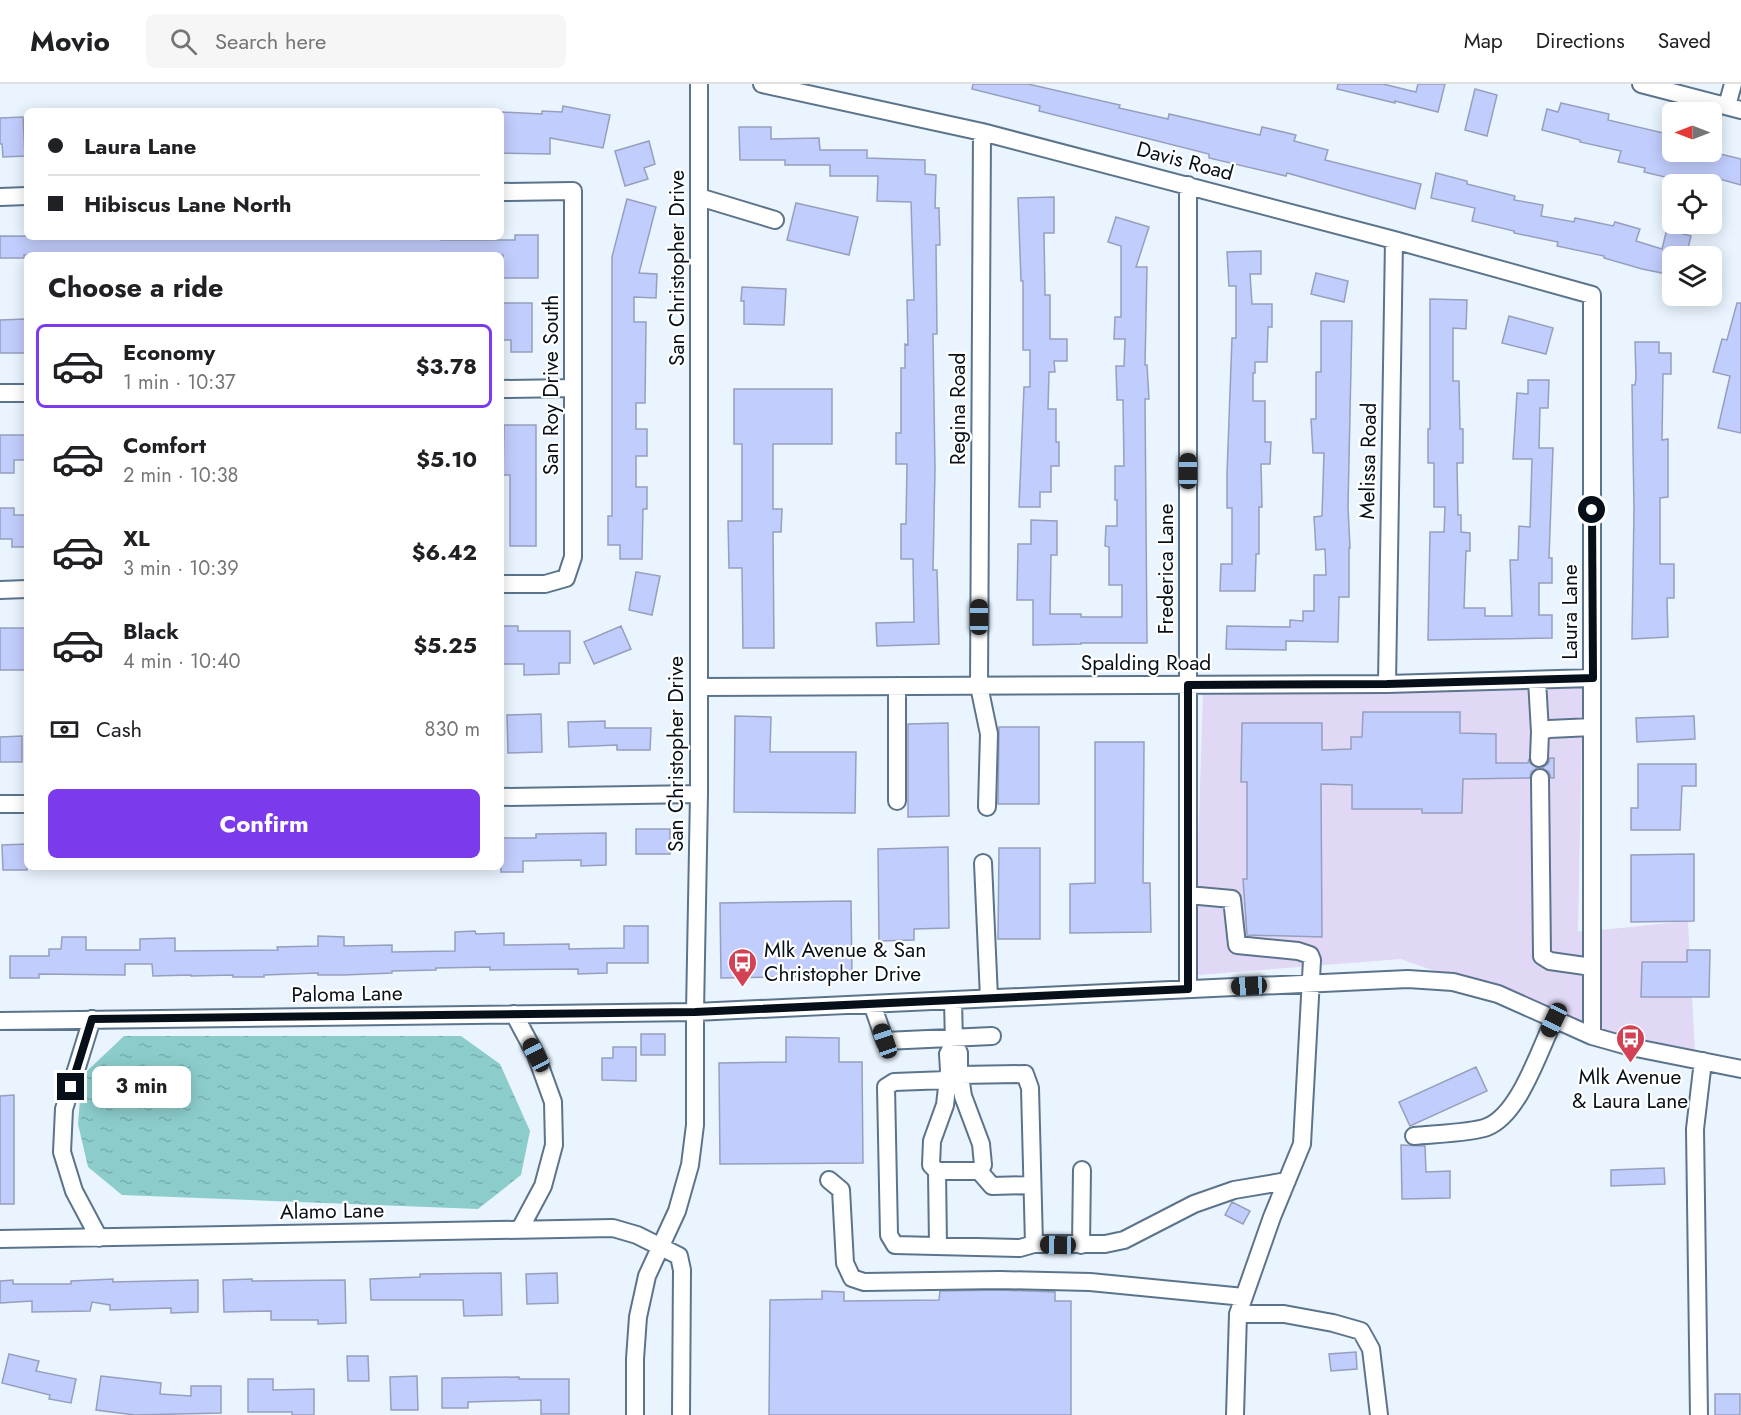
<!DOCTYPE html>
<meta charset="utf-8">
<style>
:root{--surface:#fff;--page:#f6f6f6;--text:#202124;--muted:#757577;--line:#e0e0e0;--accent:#7c3aed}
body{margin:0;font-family:Jost,sans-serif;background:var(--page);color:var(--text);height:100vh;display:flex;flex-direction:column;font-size:22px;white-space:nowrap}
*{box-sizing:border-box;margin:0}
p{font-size:20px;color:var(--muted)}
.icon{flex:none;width:33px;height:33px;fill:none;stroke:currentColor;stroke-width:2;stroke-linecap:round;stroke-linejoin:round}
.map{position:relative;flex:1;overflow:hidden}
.drawer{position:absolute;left:24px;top:168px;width:480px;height:618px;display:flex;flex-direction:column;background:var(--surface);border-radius:9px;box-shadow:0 3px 15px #0003}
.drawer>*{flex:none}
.banner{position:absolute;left:24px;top:24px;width:480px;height:132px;border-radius:9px;box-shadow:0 3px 15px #0003;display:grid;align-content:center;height:132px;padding:0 24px;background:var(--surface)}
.needle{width:39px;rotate:270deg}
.tools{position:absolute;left:1662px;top:18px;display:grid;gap:12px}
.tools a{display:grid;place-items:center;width:60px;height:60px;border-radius:9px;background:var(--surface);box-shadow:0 3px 15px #0003;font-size:30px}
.end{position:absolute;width:27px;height:27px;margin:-14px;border:8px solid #071018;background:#fff;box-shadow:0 0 0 3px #fff}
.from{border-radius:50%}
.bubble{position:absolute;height:42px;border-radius:9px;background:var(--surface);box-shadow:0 3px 15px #0003;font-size:20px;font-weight:700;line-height:42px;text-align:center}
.car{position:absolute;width:18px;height:36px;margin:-18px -9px;border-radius:8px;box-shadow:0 0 4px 2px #0007;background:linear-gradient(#222 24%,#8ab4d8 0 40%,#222 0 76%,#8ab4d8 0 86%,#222 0)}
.banner b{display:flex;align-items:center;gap:21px;height:57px;font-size:22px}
.banner b+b{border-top:2px solid var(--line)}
.banner i{width:15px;height:15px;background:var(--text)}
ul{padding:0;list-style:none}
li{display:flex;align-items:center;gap:18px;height:84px;margin:0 12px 9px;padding:0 12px;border:3px solid transparent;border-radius:9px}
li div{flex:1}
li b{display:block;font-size:22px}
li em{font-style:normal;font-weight:700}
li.selected{border-color:var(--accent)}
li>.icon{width:54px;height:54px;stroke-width:1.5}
h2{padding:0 24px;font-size:27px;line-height:72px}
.pay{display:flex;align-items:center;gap:15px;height:66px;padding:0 24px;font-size:22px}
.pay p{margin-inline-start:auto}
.cta{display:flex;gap:12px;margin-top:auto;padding:12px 24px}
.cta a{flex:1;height:69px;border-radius:9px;background:var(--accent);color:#fff;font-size:24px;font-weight:700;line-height:69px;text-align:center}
header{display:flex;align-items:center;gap:36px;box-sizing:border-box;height:84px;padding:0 30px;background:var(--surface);border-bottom:2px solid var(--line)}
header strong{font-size:28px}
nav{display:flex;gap:33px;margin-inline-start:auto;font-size:21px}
.search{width:420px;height:54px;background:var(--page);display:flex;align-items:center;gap:15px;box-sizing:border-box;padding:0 21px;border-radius:9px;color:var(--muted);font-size:22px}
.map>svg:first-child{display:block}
.green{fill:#e1d8f6}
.water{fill:url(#water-ripples)}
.building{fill:#c1cdfc;stroke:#969fbd;stroke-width:1.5}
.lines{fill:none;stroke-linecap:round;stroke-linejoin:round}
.minor-casing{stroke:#5c748b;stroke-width:20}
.minor{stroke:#fff;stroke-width:16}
.route{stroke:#071018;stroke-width:8}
.labels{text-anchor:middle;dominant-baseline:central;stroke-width:4.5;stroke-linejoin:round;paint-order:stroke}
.street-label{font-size:21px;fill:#071018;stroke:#fff}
.poi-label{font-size:21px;fill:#071018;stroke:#fff;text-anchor:start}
</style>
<header>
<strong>Movio</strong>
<div class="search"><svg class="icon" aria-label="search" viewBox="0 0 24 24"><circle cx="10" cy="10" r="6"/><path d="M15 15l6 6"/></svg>Search here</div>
<nav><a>Map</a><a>Directions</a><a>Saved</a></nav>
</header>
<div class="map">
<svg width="1741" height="1331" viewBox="0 0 1741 1331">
<defs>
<pattern id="water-ripples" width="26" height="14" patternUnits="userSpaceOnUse" patternTransform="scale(1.5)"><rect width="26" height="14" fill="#8ccdcc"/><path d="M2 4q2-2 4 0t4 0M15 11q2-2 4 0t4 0" fill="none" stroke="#77afae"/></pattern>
</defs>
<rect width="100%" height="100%" fill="#e9f4fe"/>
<path class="green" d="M1583,603l-5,244h4v92l-81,-37 -45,-12 -16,-1 -39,-14 -203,16v-127l5,-155h193z
M1688,837l7,130 -61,-12 -33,-9v-100z"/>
<path class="water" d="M124,952h337l39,28 30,67 -9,44 -43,34 -356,-14 -34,-28 -10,-43 3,-37 5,-15z"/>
<path class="building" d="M973,0h55l92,21 -1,3 49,11 1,-5 91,21 2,-8 34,8 -2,6 34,9 -3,10 96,24 -6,25 -128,-36 -1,3 -77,-18v-4l-170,-43 1,-5 -68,-17z
M1338,0h45l33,8 2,-8h27l-7,28 -43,-11v2l-58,-14z
M1475,5l22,6 -10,41 -22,-6z
M1561,19l48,11 -1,6 64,15v17h40l29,7v26l-29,-8 -2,7h-25l1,-2 -42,-10 1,-4 -27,-6 3,-11 -41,-9v-2l-38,-10 5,-21 11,3z
M563,22l47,9 -7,33 -53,-10v16l-49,-1v-41l41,2v-3l20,1z
M23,33l2,39 -22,1 -1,-13h-2v-26z
M739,43h32v12l48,-1 1,12h47v8l58,2v14l11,1 -1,33h4l1,37h-4l1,89h-4l2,135 -2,101h4l2,74 -62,2 -1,-23 38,-1 -1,-63h-12v-35h5l1,-60h-11v-31h5v-65h4v-24l3,1 -1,-45h7l-3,-98 -34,-1 1,-25h-48v-11h-45v-5h-45z
M649,57l6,23 -11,4 4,11 -23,7 -10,-35z
M1436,89l31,8v3l48,12 -1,4 29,5 -2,11 33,6 1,-4 38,8 2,-4 25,7 -4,12 26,8 6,-24h4v6l19,5 -5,20h-14v19l-30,-6 -38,-11v-2l-47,-10 1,-4 -44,-9v-2l-42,-10 3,-13 -44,-10z
M1054,113v36h-10l1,62h5v44h17v22h-13l1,11h-6l-1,37h8v33h3v24h-8v26h-11v15h-21l5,-120h6v-37h-7v-69h-2l-3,-83z
M627,115l29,8 -17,66 18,1 -1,24 -22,-1v25h12l-1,81h-9v26h11v27h-11v31h11v22h-4l-1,50h-22v-14h-12v-29h4v-259z
M796,119l62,14 -9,38 -62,-15z
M1116,133l33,10 -13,40h11l-2,98h2l2,34h-4l2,244h-66v1l-48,1v-45h-16l1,-56h13v-24l26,1v34h-6l-1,59h31v3h41v-32h-13v-38l-4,-1 1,-20h11v-26h-2v-34h9l-1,-66h-6l-1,-34h8l1,-27h-11l1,-22h6v-71l-13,-4z
M515,151h23v43h-35v-23h-479v3h-24v-22l337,2 104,-1v3h74z
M1261,167v23h-11l2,30h20v23h-4l-1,35h-12v11h-2v28h12v41h6l-1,22h-9l1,43h-3v47h-3l-1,37h-35l1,-27h11v-56h-5v-34l5,-136h4v-52h-7l-2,-34z
M1316,189l32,8 -4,21 -33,-8z
M742,203l44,2 -2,36 -40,-1v-23h-3z
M1430,215l37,1 -1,29 -13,-1v53h6l1,48h3v34h-6l1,52h3v17l9,1v18h-4l-2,57h21v8h27l-2,-56h8l1,-34 11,1 2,-68h-19l4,-66 11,1v-14h21l-1,28h-8l-1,40h14l-4,110h3v25h-13v32h13v23l-124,2 2,-108h14l1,-25h-11v-44h-6v-34h2z
M502,219h30v49h-21v-12h-10z
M1737,219h4v130l-23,-5 12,-52 -17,-4 9,-33 5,1z
M1509,232l44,12 -7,26 -44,-11z
M25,235v34h-25v-33z
M1321,237h31l-4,186 2,41h-1v49h-10l-1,45 -52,-1v9l-60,-1 1,-23 63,1v-7l13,1v-10h11v-36h12l-1,-26 -9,1 -2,-33 8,-1 2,-63h-11l-2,-34h5v-47h5z
M1635,258h24v11h12v21h-8l-1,66 6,-1v58l-8,1v66h14v34h-7l1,39 -36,2 2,-129 -2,-125h3l1,-7z
M734,305h98v55h-59v65h9l-1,23h-8l1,116h-31l-1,-80h-13l-1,-47h14v-77h-8z
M504,341h32v121h-26v-71h-7z
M0,351h26v25h-12v13h-14z
M0,424h14v7h12v32h-14v-8h-12z
M636,488l24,4 -8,39 -23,-5z
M501,542h17v5h52v32h-11v11l-35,1v-11h-23z
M621,542l10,23 -37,15 -10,-22z
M0,544h27l-1,42h-26z
M1363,628h97v21l36,1v29h32l1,-4 1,4 7,5 -6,4 -1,6 -67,1 -1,34h-40v-4h-70v-24l-31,-1 1,153 -75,-2 -4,-56h4v-97h-6l1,-59h80v27l29,-1v-12h11z
M541,630l1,38 -34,1 -1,-38z
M735,632l36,1 -1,35h86l-1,61 -121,-1z
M1694,632l1,23 -58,3 -1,-24z
M605,637v7h46l-1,22h-33v-5l-48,2 -1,-25z
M948,639l1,93 -41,1v-93z
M999,643h40v77h-41z
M22,652v26h-22v-25z
M1095,658h49l-1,141h7l1,49 -81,1v-49l25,-1z
M1550,674h4v20h-3l-2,-6 -7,-4 6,-4z
M1638,680h58v22h-14l-2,44h-49v-22h7z
M636,745h34v25h-34z
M606,749v32l-25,1v-6l-58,1v11h-22v-34h35v-4z
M27,760v26h-24l-1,-25z
M948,763l1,81 -35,1v11l-35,1 -1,-92z
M999,764h41v91h-42z
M1694,770v67l-63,1v-67z
M851,817l1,75 -131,2 -1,-75z
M624,842h24v37h-41v10l-29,1v-5l-88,1v-3l-54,1v2l-44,1v2l-48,2h-26v-2l-54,2v2h-31v-2l-42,1v-1l-38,1 -1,-12h-27v11l-86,-1v4h-29v-22h39v-7h12l1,-12h24v13h54v-11l35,-1v13l103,-1 -1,-3 41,-1v-10l26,1v9l48,-1v7l63,-1v-19l20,-1 1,3 28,-1v12l65,-1v5l55,-1z
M1687,866h23l-1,47h-68l1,-35h45z
M641,950h24v21h-24z
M786,953l53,1v24h23l1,101 -143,1 -1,-101 67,-1z
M613,963h23v34l-34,-1v-22h11z
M1476,983l11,24 -77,35 -11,-24z
M14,1011v109h-14v-108z
M1401,1061l24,1 1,26 24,-1v27l-48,1z
M1664,1084l1,16 -54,2v-16z
M1232,1118l18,9 -7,13 -18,-9z
M501,1189l1,42 -38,1 -1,-16h-92l-1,-21 50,-2v-3z
M557,1189l1,30 -31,1 -1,-30z
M113,1195v3l85,-2v32l-27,1v-5l-61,2v-5l-18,-3 -2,9 -58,1v-11l-32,2v-22l13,-1v4h58v-3z
M252,1195v2l93,-1 1,43 -28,1v-4h-47v-9l-47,1 -1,-32z
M1000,1206l55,2v9h16v114h-302l1,-115 52,-1v-8l22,1v9l95,-1 1,-9z
M1356,1268l1,17 -26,2 -2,-17z
M9,1270l30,7 -3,10 40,8 -5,24 -22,-4 1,-4 -48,-12z
M347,1272h21l1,25h-21z
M101,1292l60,7 -1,11 31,2v-10h30v27l-86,2 -39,-5z
M417,1292l1,34h-27l-1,-33z
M519,1293v2h50v35h-28v-14l-73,2v6h-26v-30z
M248,1295h25v11l41,-1v26h-22v-3h-44z
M1715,1310h25v21h-25z"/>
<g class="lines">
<defs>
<path id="minor" d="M762,0l220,48 412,108 198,55v741
M1641,0l100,26
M1727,22l6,-22
M982,48l-3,554 10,48 -2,73
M1188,101v804
M501,108l72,-1v366l-7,21 -21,6h-44
M0,113l27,-1
M699,113l76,23
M501,305l72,-1
M0,309h27
M0,506l27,-1
M1537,596l3,52
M1387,600l7,-444
M897,602v115
M700,603l687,-3 205,-6
M1539,674l1,-26 9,-3 43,-2
M1540,694l2,178 8,5 42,6
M501,713l198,-3
M0,720h27
M983,779l6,135
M1188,811l44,4 5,46 61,6 12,4 2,5 -10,184 -30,73 -34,97 -3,101
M953,916l1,43 5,10v17l4,26 18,48 2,21 -4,6h-42l-6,-6 1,-24 13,-36 4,-35 -1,-16 6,-11
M872,920l13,37 107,-5
M514,930l22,41 17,47 1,43 -11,41 -23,43
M92,935l-28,90 -2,43 12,39 25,47
M0,937l695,-9 713,-33 45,3 45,12 94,42 39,11 110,22
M947,996l-53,2 -8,5 3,148 6,10 125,3 14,-4 -4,-156 -5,-14 -66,1
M1414,1052c18,-2 58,-3 73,-9 32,-12 52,-76 67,-107
M937,1087l1,75
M979,1087l13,15 40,-1
M829,1096l12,10 4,73 7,15 12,4 136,-2 90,2 154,15
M0,1155l613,-11 24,7 42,21 3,14 -1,145
M1034,1160h71l19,-4 70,-36 40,-14 53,-9
M1081,1161l1,-75
M1238,1230h46l49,9 28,8 10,18 8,66
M635,1331v-56l3,-42 9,-41 30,-65 13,-46 5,-40v-113l4,-218v-710
M1699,1331l-4,-286 8,-68"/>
</defs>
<use href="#minor" class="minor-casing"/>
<use href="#minor" class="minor"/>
</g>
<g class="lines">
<path class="route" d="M71,1003l21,-68 603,-7 493,-23v-304l199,-1 206,-6 -1,-168"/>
</g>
<defs>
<symbol id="bus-pin" viewBox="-11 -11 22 30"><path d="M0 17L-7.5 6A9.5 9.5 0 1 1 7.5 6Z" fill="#d24254" stroke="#fff"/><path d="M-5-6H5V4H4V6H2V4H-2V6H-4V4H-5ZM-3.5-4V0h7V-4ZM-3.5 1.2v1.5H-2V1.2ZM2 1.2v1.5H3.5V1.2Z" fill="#fff"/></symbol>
</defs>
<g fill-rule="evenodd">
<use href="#bus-pin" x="726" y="862" width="33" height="45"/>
<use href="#bus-pin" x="1614" y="938" width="33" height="45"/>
</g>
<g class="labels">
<g class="street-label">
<text transform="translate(1185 77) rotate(15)">Davis Road</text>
<text transform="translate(677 184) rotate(-90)">San Christopher Drive</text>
<text transform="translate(551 301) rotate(-90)">San Roy Drive South</text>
<text transform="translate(958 325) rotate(-90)">Regina Road</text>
<text transform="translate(1368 377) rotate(-89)">Melissa Road</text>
<text transform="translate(1166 485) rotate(-90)">Frederica Lane</text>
<text transform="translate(1570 528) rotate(-90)">Laura Lane</text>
<text x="1146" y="579">Spalding Road</text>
<text transform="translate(676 670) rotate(-90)">San Christopher Drive</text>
<text transform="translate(347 910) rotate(-1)">Paloma Lane</text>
<text transform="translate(332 1127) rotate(-1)">Alamo Lane</text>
</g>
<g class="poi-label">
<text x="764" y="866">Mlk Avenue &amp; San<tspan x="764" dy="24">Christopher Drive</tspan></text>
<text x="1630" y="993" text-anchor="middle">Mlk Avenue<tspan x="1630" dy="24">&amp; Laura Lane</tspan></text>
</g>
</g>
</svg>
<div class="tools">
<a><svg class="needle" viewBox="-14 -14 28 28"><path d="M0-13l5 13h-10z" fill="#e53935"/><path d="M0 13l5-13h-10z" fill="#757577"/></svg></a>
<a><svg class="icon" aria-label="locate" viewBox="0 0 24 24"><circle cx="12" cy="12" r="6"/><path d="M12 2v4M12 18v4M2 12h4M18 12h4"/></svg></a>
<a><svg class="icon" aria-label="layers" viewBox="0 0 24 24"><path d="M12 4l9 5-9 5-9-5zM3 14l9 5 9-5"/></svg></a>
</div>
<i class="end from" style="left:1592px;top:426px"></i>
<i class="end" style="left:71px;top:1003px"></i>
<div class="bubble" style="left:92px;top:982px;width:99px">3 min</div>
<i class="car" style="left:1188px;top:387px;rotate:0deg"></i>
<i class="car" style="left:979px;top:533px;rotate:0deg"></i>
<i class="car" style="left:1249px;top:902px;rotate:267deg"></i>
<i class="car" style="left:1554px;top:936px;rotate:205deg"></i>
<i class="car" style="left:885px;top:957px;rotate:341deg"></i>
<i class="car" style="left:536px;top:971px;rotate:332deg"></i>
<i class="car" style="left:1058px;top:1161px;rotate:271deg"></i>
<div class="banner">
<b><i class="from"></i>Laura Lane</b>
<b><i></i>Hibiscus Lane North</b>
</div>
<section class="drawer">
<h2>Choose a ride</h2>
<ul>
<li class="selected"><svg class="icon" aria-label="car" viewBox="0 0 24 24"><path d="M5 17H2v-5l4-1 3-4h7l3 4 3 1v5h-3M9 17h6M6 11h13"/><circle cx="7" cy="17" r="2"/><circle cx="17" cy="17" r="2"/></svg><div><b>Economy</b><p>1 min · 10:37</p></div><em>$3.78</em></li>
<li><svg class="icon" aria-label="car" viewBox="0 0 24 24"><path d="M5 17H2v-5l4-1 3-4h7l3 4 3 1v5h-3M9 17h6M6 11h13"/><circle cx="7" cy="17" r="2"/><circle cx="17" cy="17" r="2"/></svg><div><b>Comfort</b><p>2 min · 10:38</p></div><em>$5.10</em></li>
<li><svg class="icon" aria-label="car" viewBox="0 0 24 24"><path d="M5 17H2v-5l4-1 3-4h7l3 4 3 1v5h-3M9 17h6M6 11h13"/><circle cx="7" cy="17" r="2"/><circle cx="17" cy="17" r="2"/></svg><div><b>XL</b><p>3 min · 10:39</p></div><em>$6.42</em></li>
<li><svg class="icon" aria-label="car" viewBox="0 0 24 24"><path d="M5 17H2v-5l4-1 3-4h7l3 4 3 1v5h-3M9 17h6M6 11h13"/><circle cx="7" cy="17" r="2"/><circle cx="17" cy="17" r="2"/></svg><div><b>Black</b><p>4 min · 10:40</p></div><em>$5.25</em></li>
</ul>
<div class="pay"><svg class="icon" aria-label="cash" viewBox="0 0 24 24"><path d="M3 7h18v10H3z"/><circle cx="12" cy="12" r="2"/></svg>Cash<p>830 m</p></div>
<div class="cta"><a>Confirm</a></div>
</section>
</div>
